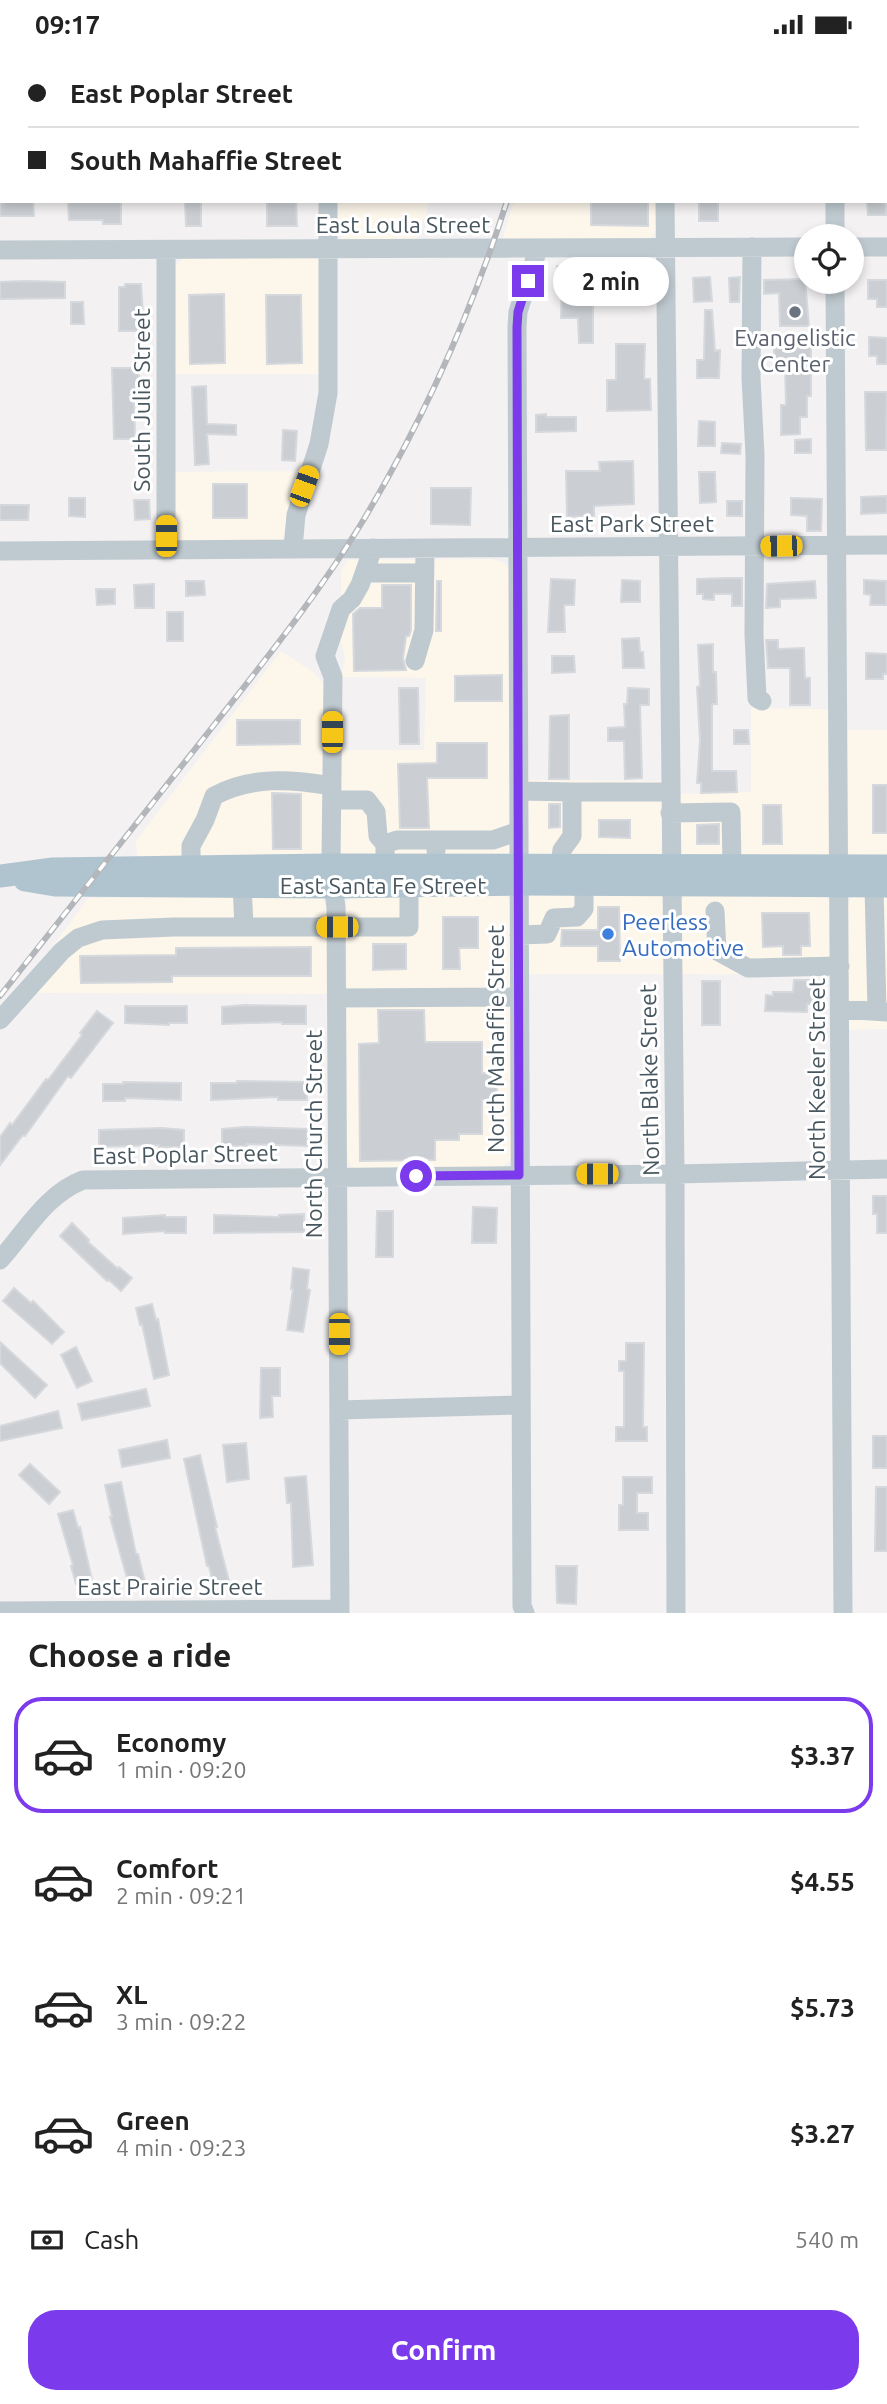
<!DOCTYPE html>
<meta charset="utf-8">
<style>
:root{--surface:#fff;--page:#f2f2f2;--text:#222;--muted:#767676;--line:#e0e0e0;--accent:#7c3aed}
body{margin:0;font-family:Ubuntu,sans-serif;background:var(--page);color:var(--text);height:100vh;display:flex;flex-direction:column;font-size:26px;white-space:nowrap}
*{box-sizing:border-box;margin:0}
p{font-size:23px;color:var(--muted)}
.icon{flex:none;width:38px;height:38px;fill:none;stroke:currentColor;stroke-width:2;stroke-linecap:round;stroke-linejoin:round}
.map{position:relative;height:1564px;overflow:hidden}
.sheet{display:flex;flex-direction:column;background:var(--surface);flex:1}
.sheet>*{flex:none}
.top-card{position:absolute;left:0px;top:0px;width:887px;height:154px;box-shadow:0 4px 10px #0003;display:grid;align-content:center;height:154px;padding:0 28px;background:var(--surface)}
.tools{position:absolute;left:794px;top:175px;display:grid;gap:14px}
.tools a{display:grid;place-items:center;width:70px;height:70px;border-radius:50%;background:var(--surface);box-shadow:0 4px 10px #0003;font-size:35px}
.end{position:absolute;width:32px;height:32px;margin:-16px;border:9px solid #7c3aed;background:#fff;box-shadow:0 0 0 4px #fff}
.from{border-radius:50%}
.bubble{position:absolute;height:49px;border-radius:24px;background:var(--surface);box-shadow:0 4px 10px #0003;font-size:23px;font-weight:600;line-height:49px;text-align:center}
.car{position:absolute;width:21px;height:42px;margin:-21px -10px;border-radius:9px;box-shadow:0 0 5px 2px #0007;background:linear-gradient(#f5c518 24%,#345 0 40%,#f5c518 0 76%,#345 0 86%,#f5c518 0)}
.top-card b{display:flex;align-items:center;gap:24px;height:66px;font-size:26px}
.top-card b+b{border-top:2px solid var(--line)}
.top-card i{width:18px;height:18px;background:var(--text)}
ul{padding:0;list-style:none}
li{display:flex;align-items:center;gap:21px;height:116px;margin:0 14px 10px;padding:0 14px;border:4px solid transparent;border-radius:28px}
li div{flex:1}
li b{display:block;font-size:26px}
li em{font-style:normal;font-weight:600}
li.on{border-color:var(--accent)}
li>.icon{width:63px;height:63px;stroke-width:1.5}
h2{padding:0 28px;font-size:32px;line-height:84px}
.pay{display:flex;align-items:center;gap:18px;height:77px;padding:0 28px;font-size:26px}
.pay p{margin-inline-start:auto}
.button{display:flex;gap:14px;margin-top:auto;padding:14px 28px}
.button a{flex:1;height:80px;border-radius:28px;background:var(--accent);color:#fff;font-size:28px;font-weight:600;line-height:80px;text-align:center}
.status{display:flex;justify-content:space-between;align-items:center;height:49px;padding:0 35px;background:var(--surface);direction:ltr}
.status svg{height:19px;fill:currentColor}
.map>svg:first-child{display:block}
.commercial{fill:#fdf6eb}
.building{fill:#cbcfd3;stroke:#d5d8dc;stroke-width:2}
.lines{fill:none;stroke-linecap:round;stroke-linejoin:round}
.minor{stroke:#bfcad0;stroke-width:19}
.major{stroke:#b0c4d0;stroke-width:23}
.rail-casing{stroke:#b3b7bb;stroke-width:6}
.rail{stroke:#fff;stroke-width:3.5;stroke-dasharray:10;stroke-linecap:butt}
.route{stroke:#7c3aed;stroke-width:9}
.worship-dot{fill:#6b7280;stroke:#fff;stroke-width:2.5}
.shop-dot{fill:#3f7fe0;stroke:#fff;stroke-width:2.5}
.labels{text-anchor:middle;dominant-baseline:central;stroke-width:6;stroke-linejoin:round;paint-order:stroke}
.street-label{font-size:23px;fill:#48575f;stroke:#fff}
.worship-label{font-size:23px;fill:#5b616d;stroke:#fff}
.shop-label{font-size:23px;fill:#366cbe;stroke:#fff;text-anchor:start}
</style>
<div class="status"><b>09:17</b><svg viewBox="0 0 49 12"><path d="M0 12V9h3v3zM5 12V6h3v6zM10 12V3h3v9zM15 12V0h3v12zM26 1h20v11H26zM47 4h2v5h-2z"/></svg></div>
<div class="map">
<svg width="887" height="1564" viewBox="0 0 887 1564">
<rect width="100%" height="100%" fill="#f3f1f1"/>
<path class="commercial" d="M336,152h94l-14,40h-68l-6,-2 -6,-10z
M514,152h143v26l-4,8 -5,5 -146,1z
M184,209h131l4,3 4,113h-148l1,-109z
M304,422l-22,70 -100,1 -8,-8 -1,-62z
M491,510l13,4 6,6v283l-3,3 -161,2 -7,-7v-100h85l2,-72 -84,-1 3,-20 -4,-15v-71l7,-11z
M281,602l32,21 11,12 -3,169 -6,4 -178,2 -1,-18z
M751,659l80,1 -1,144 -3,3 -145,-1 -3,-3 -3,-58 75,-2z
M845,681h42v129l-35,-2 -4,-5z
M525,731l138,1 -2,72 -2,3h-129l-3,-4z
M687,843l132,4 9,3 3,4 2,72 -152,-1v-75z
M659,844l4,4 3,77h-143l4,-76 5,-4z
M500,845l9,4 2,8v251l-1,4 -8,6 -149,1 -5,-7 -1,-10 -1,-248 7,-7z
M857,846h30v134l-40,1 1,-127 3,-5z
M313,847l11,4 3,10v84l-289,-1 -12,-9 62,-86z"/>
<path class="building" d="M0,152h33l1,15h-34z
M68,152h53v23h-18v-4h-34z
M267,152h29l1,25h-30z
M591,152h57v25l-57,-1z
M699,152h19v20h-19z
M867,152h19v14h-18z
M185,153h16v24h-15z
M557,217h25v13l6,1v12h5v51h-14l-1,-25h-17l1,-42h-5z
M710,228l2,24 -18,1 -1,-24z
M740,228l-1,25h-9l-1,-24z
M805,230l4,47h-29l-1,-33 -15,1v-14z
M868,231h19v27h-10v-8h-9z
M24,232l41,1v16l-65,1v-17z
M125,235h16l3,47h-25v-44h6z
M224,245l1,69 -35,1 -1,-69z
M266,246h35l1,68 -35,1z
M71,253h12l1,22h-13z
M705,261h7l3,41 5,-1 -1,28h-22v-18h7z
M869,288l18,1v26h-10v-8h-8z
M616,295h29l-1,35h6l1,31 -44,1v-31h9z
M774,296h37v51h-4v21h-7v17l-19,1v-30h5l-1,-40h-11z
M112,319h27v25h-5l1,46h-21z
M206,337l1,38 29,1v10l-29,-1 2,30 -14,1 -3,-78z
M865,343h22l-1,58h-20z
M546,365v3h30v14l-40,1v-17z
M699,372l16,1v24h-17z
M283,381l14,1 -2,30 -13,-1z
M811,390v14h-16v-13z
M722,394l19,1 -1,10 -19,-1z
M633,412l1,43 -40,2v10l-27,1 -1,-46h34l-1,-9z
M699,423h16l1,30 -16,1z
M213,435h34v34h-34z
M431,439h40l-1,37 -39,-1z
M887,447v17l-26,1v-17z
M69,449h16v19l-16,-1z
M791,449l31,1 -1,32h-14v-15l-16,-1z
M134,451h15l1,19 -15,1z
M727,452h15v15h-15z
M0,456h29l-1,15h-28z
M727,529h15v28h-10v-12h-18v6l-11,-1v-5h-6v-15z
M551,530l24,1 -1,25h-10l1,27h-17z
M622,531l18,1v21h-19z
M864,531l22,1v24h-16l1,-10 -7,-1z
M186,532h18l1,14 -19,1z
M437,532h4v50h-5z
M815,532l1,17 -36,1v8l-14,1 1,-24z
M154,535v24h-19l-1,-23z
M382,536h29v45l-2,6h-3l-3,22 3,12 -52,1 -1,-57 7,-6h22z
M96,540h19v15l-18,1z
M167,563h16v29h-16z
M639,589l1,14h3l1,16h-21l-1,-29z
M766,591h12v9l26,-1 1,30h5v27h-20v-37h-22z
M713,595v28h3l1,32h-5v67h24l1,21 -36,1v-10h-4l3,-43 -3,-53 3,-1 -2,-41z
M866,604l21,1v20h-4v5h-17z
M552,607h22l1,16 -23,1z
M502,626v26h-47v-25z
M399,639h19l1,56h-19z
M628,639l21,1v16h-9l2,73 -17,1 -1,-38h-16v-13l17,-1 -1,-23h3z
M569,666v64h-20l1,-63z
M237,671h63v24l-63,1z
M734,681h14l1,14h-15z
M437,694h50v35h-60l2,50h-29l-2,-64 39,-1z
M873,736h14v48h-14z
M272,744l29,1v55h-28z
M549,755h11v23l-11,1z
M763,756h18l1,39h-19z
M599,771h31v18l-31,-1z
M719,775v20h-22v-19z
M598,858h21l1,54h-22v-15h-37l1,-16h36z
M762,864h47l1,33h-9v9h-18v-9l-20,1z
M443,868h35v31h-19l1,21h-17z
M373,895h33v25l-33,1z
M311,898v29h-139v6l-91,1 -1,-27 96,-1v-7z
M794,931h20l-2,24h-5v8l-42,-1 1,-16 7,1v-4h20z
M702,932h18v44h-18z
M245,956l61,1v18h-24v-2l-60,2v-17z
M125,957h62v17h-18v2l-44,-2z
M378,961h46l1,32h57v31h15v27h-15v34h-23v6h-24v20l-75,1 -1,-117 20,-1z
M97,962l16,12 -42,55 -3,-2 -43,60 -2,-1 -23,30v-28l10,-14 2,2 34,-46 2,1 34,-45 -2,-2z
M237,1032l70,1v18h-29v-3l-67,3v-17h26z
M123,1033l58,1v17l-56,-2v3h-22v-17h20z
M245,1078l62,2v17l-60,-2v2h-25v-17z
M161,1079l23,2v17h-25v-2l-60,2v-17z
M873,1147h14v37h-10v-19h-4z
M473,1158l24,1 -1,35h-24z
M377,1162h16v46h-17z
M304,1165v18l-90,1v-18l65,2v-2z
M165,1166v2h21v16h-21v-2l-42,3v-16z
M72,1174l17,17 -1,2 30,27 1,-2 13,11 -11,13 -12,-11 -2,1 -47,-45z
M293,1219l16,2 -2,19 3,1 -7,42 -16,-2 6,-41h-2z
M14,1239l17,15 2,-2 31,31 -12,12 -49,-43z
M152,1255l4,16 2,-1 11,56 -15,4 -12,-55 -2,1 -4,-17z
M0,1293l47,43 -12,13 -35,-35z
M626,1294h18l-1,84h4v14h-31v-14h8v-56h-5v-10h7z
M76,1298l16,34 -15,7 -16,-33z
M261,1319h19v28h-8l1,21 -13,1z
M146,1340l4,17 -68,14 -4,-16z
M58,1362l4,17 -62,13v-15z
M873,1387h14v32h-14z
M167,1391l3,18 -48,9 -3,-17z
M246,1394l3,36 -22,3 -4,-37z
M200,1406l17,72h-2l14,54 -16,3 -4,-18h-2l-23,-107z
M30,1415l30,28 -11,12 -30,-29z
M306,1427l7,89 -20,2 -2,-64h-4l-2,-25z
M623,1428h29v16h-15v20h11v17h-29v-25h4z
M121,1433l15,72h2l7,28 -16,3 -19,-68h2l-7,-32z
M876,1438h11v64h-12z
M73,1461l5,18 2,-1 12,53 -16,4 -5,-18 2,-1 -15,-51z
M556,1517h21l-1,38 -19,-1z"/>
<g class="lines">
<path class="minor" d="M327,0v2
M664,0v2
M834,0v2
M665,152l10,973 1,439
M835,152v35
M752,198l-1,131 4,77 -1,180 3,63 5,3
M852,198h35
M0,201l807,-3
M166,201v299
M835,233l8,1331
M293,499l3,-33 23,-71 9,-51v-192
M0,502l887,-6
M364,524h61
M415,612l9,-31 1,-82
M519,742l53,1v44l-10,14 -2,15
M572,743h98
M332,751h35l9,12 2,24 7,8v21
M670,764l61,-1 1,54
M436,791h57l26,-9
M385,795l12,-4h39v11
M191,818v-21l14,-26 9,-24c37,-20 77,-17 118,-10
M242,836l2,41
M874,837l3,125
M715,862l2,40 31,17 92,-2
M519,886l28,-1 7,-16 23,-1 7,-8v-25
M337,949l182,-1
M840,960l47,3
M0,971l62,-69 16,-13 24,-8 72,-3h235v-41
M0,1211c26,-29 46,-66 83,-80l592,-6 212,-5
M339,1361l181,-5
M0,1562l340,-2
M340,1564l-4,-705 -5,-43 2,-188 -8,-21 16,-47 11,-10 8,-14 13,-37
M525,1564l-3,-7 -5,-1279 1,-15 20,-63"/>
<path class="major" d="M0,827l53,-7 278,-4 556,1
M25,831l30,5 278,2 186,-3 368,2"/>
<defs>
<path id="rail" d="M545,2l1,-2
M0,947c71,-91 143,-180 214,-271 51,-65 104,-130 147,-201 61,-101 110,-210 146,-323"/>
</defs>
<use href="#rail" class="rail-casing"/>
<use href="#rail" class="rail"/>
</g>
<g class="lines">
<path class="route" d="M416,1127l103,-1 -2,-848 1,-15 10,-31"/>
</g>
<circle class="worship-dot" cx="795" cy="263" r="7"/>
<circle class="shop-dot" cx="608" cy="885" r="7"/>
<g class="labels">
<g class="street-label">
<text x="403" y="175">East Loula Street</text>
<text transform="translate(141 351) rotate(-90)">South Julia Street</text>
<text x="632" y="474">East Park Street</text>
<text x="383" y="836">East Santa Fe Street</text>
<text transform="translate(495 990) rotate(-90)">North Mahaffie Street</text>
<text transform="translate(816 1030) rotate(-90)">North Keeler Street</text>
<text transform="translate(649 1031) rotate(-91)">North Blake Street</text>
<text transform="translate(313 1085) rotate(-90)">North Church Street</text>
<text transform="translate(185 1105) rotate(-1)">East Poplar Street</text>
<text x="170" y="1537">East Prairie Street</text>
</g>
<g class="worship-label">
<text x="795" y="288">Evangelistic<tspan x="795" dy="26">Center</tspan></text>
</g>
<g class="shop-label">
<text x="622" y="872">Peerless<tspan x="622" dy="26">Automotive</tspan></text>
</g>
</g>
</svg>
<div class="tools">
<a><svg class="icon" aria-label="locate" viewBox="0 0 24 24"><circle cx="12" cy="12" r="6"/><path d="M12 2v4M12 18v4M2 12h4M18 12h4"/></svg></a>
</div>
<i class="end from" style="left:416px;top:1127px"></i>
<i class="end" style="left:528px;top:232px"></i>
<div class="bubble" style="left:553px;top:208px;width:116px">2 min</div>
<i class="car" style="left:304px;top:437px;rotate:20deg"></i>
<i class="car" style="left:166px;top:487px;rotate:0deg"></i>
<i class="car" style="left:781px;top:497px;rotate:269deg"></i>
<i class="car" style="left:332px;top:683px;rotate:0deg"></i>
<i class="car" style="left:337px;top:878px;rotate:270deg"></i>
<i class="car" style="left:597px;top:1125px;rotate:270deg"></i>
<i class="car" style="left:339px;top:1285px;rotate:180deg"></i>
<div class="top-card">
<b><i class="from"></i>East Poplar Street</b>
<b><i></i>South Mahaffie Street</b>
</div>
</div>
<section class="sheet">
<h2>Choose a ride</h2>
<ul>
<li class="on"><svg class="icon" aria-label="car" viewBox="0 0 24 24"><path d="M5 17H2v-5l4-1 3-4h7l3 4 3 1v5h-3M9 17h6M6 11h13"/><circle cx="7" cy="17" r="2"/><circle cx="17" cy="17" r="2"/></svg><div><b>Economy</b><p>1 min · 09:20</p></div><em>$3.37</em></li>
<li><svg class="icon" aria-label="car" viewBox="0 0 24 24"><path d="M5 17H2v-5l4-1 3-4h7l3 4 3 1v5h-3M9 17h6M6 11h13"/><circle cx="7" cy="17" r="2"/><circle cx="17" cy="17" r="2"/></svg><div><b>Comfort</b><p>2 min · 09:21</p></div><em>$4.55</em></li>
<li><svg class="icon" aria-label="car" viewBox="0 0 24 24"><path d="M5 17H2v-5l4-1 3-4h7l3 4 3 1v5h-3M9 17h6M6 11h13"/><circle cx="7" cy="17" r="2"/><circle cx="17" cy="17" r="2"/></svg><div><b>XL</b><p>3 min · 09:22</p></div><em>$5.73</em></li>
<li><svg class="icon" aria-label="car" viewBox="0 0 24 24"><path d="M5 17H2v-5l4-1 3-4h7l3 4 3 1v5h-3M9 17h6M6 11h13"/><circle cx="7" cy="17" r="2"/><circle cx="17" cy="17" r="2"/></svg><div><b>Green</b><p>4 min · 09:23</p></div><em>$3.27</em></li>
</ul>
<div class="pay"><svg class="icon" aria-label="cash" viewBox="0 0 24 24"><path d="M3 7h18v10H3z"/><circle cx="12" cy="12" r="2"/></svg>Cash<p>540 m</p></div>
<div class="button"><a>Confirm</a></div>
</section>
